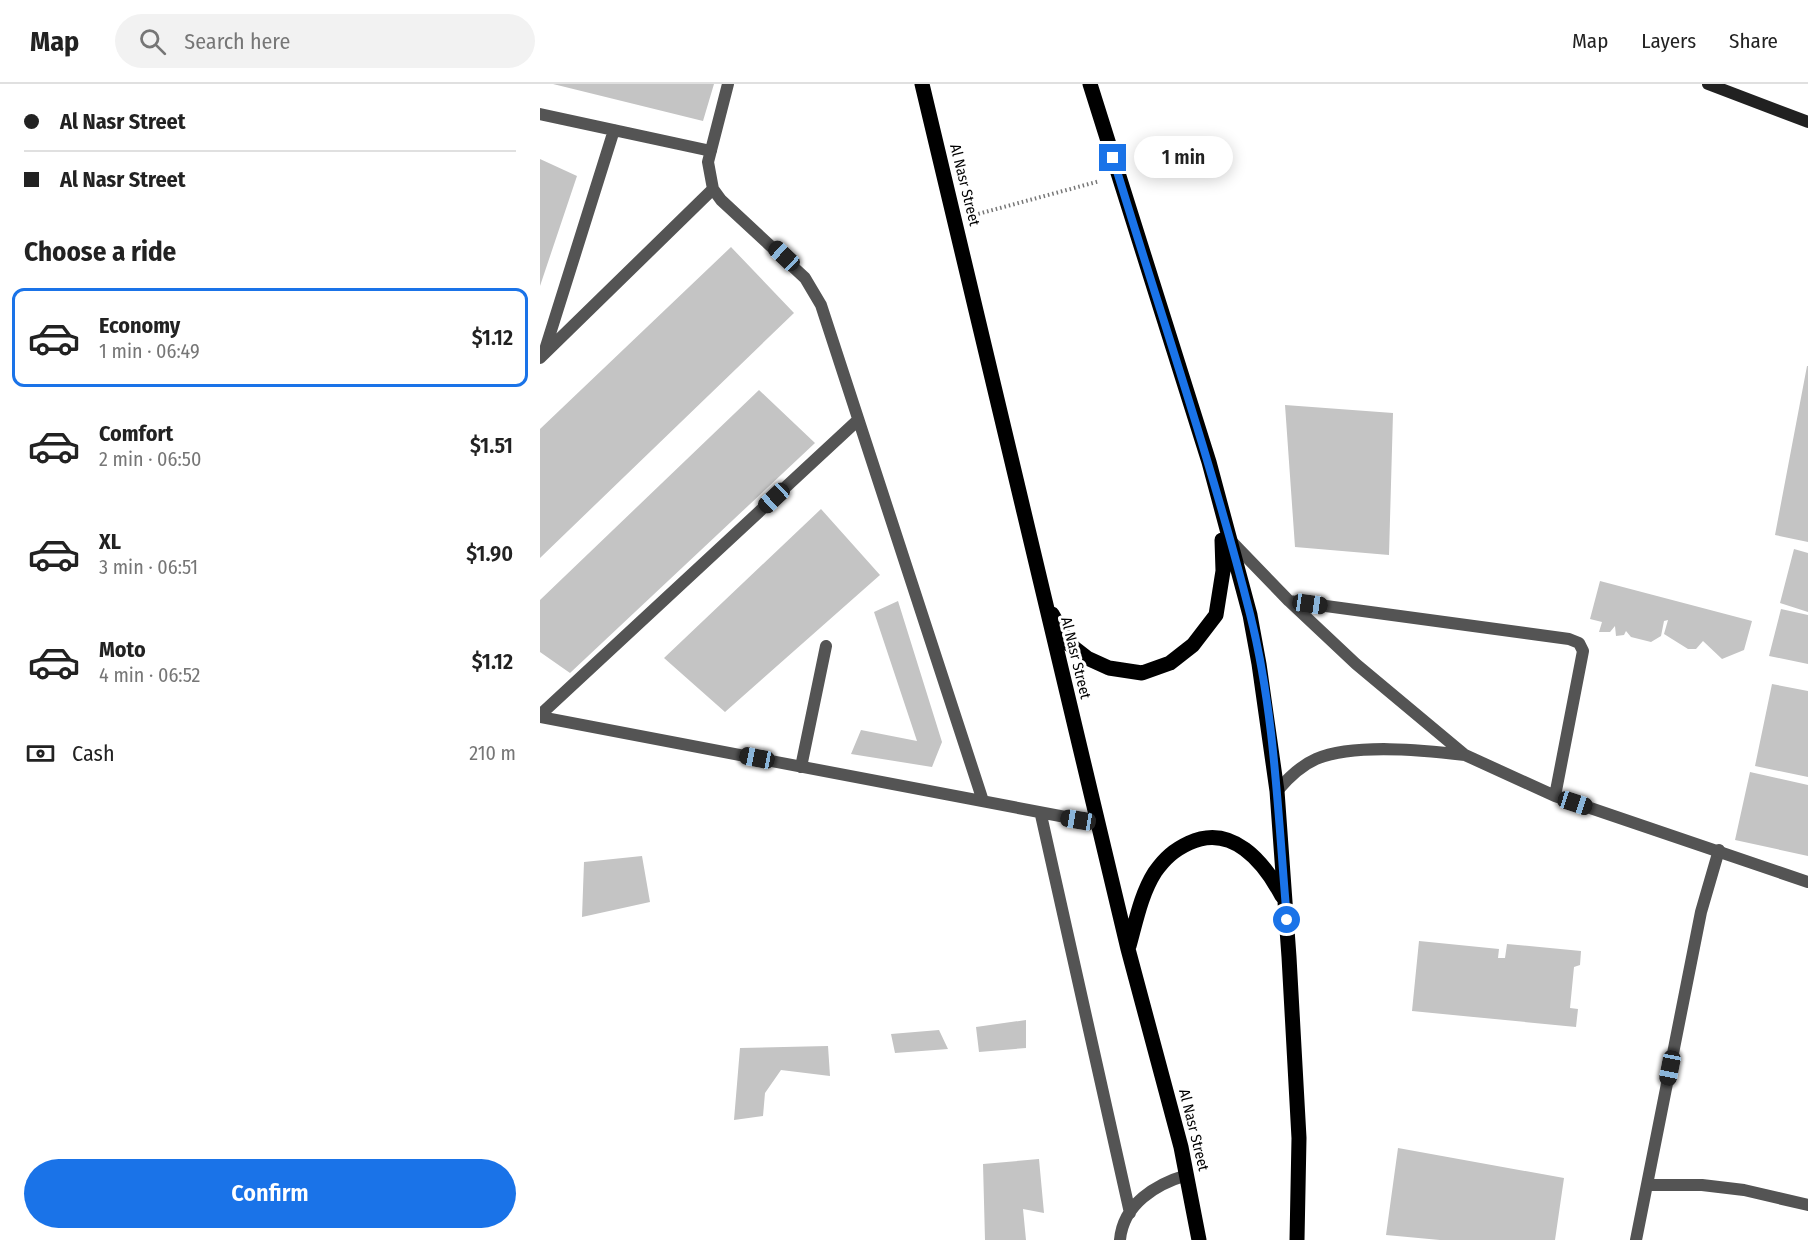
<!DOCTYPE html>
<meta charset="utf-8">
<style>
:root{--surface:#fff;--page:#f2f2f2;--text:#222;--muted:#767676;--line:#e0e0e0;--accent:#1a73e8}
body{margin:0;font-family:"Fira Sans Condensed",sans-serif;background:var(--page);color:var(--text);height:100vh;display:flex;flex-direction:column;font-size:22px;white-space:nowrap}
*{box-sizing:border-box;margin:0}
p{font-size:20px;color:var(--muted)}
.icon{flex:none;width:33px;height:33px;fill:none;stroke:currentColor;stroke-width:2;stroke-linecap:round;stroke-linejoin:round}
.map{position:relative;flex:1;overflow:hidden}
.side{display:flex;flex-direction:column;background:var(--surface);width:540px}
.side>*{flex:none}
.top-card{display:grid;align-content:center;height:132px;padding:0 24px;background:var(--surface)}
.end{position:absolute;width:27px;height:27px;margin:-14px;border:8px solid #1a73e8;background:#fff;box-shadow:0 0 0 3px #fff}
.from{border-radius:50%}
.bubble{position:absolute;height:42px;border-radius:21px;background:var(--surface);box-shadow:0 3px 15px #0003;font-size:20px;font-weight:600;line-height:42px;text-align:center}
.car{position:absolute;width:18px;height:36px;margin:-18px -9px;border-radius:8px;box-shadow:0 0 4px 2px #0007;background:linear-gradient(#222 24%,#8ab4d8 0 40%,#222 0 76%,#8ab4d8 0 86%,#222 0)}
.top-card b{display:flex;align-items:center;gap:21px;height:57px;font-size:22px}
.top-card b+b{border-top:2px solid var(--line)}
.top-card i{width:15px;height:15px;background:var(--text)}
ul{padding:0;list-style:none}
li{display:flex;align-items:center;gap:18px;height:99px;margin:0 12px 9px;padding:0 12px;border:3px solid transparent;border-radius:12px}
li div{flex:1}
li b{display:block;font-size:22px}
li em{font-style:normal;font-weight:600}
li.current{border-color:var(--accent)}
li>.icon{width:54px;height:54px;stroke-width:1.5}
h2{padding:0 24px;font-size:27px;line-height:72px}
.pay{display:flex;align-items:center;gap:15px;height:66px;padding:0 24px;font-size:22px}
.pay p{margin-inline-start:auto}
.action{display:flex;gap:12px;margin-top:auto;padding:12px 24px}
.action a{flex:1;height:69px;border-radius:36px;background:var(--accent);color:#fff;font-size:24px;font-weight:600;line-height:69px;text-align:center}
header{display:flex;align-items:center;gap:36px;box-sizing:border-box;height:84px;padding:0 30px;background:var(--surface);border-bottom:2px solid var(--line)}
header strong{font-size:28px}
nav{display:flex;gap:33px;margin-inline-start:auto;font-size:21px}
.search{width:420px;height:54px;background:var(--page);display:flex;align-items:center;gap:15px;box-sizing:border-box;padding:0 21px;border-radius:33px;color:var(--muted);font-size:22px}
main{display:flex;flex:1;min-height:0}
.map>svg:first-child{display:block}
.building{fill:#c4c4c4}
.lines{fill:none;stroke-linecap:round;stroke-linejoin:round}
.path{stroke:#767676;stroke-width:4;stroke-dasharray:1.5 3;stroke-linecap:butt}
.service{stroke:#545454;stroke-width:12}
.minor{stroke:#545454;stroke-width:12}
.secondary{stroke:#212121;stroke-width:12}
.primary{stroke:#000;stroke-width:15}
.route{stroke:#1a73e8;stroke-width:8}
.labels{text-anchor:middle;dominant-baseline:central;stroke-width:6;stroke-linejoin:round;paint-order:stroke}
.street-label{font-size:15px;fill:#000;stroke:#fff}
</style>
<header>
<strong>Map</strong>
<div class="search"><svg class="icon" aria-label="search" viewBox="0 0 24 24"><circle cx="10" cy="10" r="6"/><path d="M15 15l6 6"/></svg>Search here</div>
<nav><a>Map</a><a>Layers</a><a>Share</a></nav>
</header>
<main>
<section class="side">
<div class="top-card">
<b><i class="from"></i>Al Nasr Street</b>
<b><i></i>Al Nasr Street</b>
</div>
<h2>Choose a ride</h2>
<ul>
<li class="current"><svg class="icon" aria-label="car" viewBox="0 0 24 24"><path d="M5 17H2v-5l4-1 3-4h7l3 4 3 1v5h-3M9 17h6M6 11h13"/><circle cx="7" cy="17" r="2"/><circle cx="17" cy="17" r="2"/></svg><div><b>Economy</b><p>1 min · 06:49</p></div><em>$1.12</em></li>
<li><svg class="icon" aria-label="car" viewBox="0 0 24 24"><path d="M5 17H2v-5l4-1 3-4h7l3 4 3 1v5h-3M9 17h6M6 11h13"/><circle cx="7" cy="17" r="2"/><circle cx="17" cy="17" r="2"/></svg><div><b>Comfort</b><p>2 min · 06:50</p></div><em>$1.51</em></li>
<li><svg class="icon" aria-label="car" viewBox="0 0 24 24"><path d="M5 17H2v-5l4-1 3-4h7l3 4 3 1v5h-3M9 17h6M6 11h13"/><circle cx="7" cy="17" r="2"/><circle cx="17" cy="17" r="2"/></svg><div><b>XL</b><p>3 min · 06:51</p></div><em>$1.90</em></li>
<li><svg class="icon" aria-label="car" viewBox="0 0 24 24"><path d="M5 17H2v-5l4-1 3-4h7l3 4 3 1v5h-3M9 17h6M6 11h13"/><circle cx="7" cy="17" r="2"/><circle cx="17" cy="17" r="2"/></svg><div><b>Moto</b><p>4 min · 06:52</p></div><em>$1.12</em></li>
</ul>
<div class="pay"><svg class="icon" aria-label="cash" viewBox="0 0 24 24"><path d="M3 7h18v10H3z"/><circle cx="12" cy="12" r="2"/></svg>Cash<p>210 m</p></div>
<div class="action"><a>Confirm</a></div>
</section>
<div class="map">
<svg width="1268" height="1156" viewBox="0 0 1268 1156">
<rect width="100%" height="100%" fill="#fff"/>
<path class="building" d="M13,0h161l-11,37z
M0,75l37,17 -37,110z
M191,163l63,66 -254,245v-129z
M1267,282h1v176l-33,-7z
M219,306l56,53 -245,230 -30,-21v-52z
M745,321l108,8 -4,142 -94,-8z
M281,425l59,66 -155,137 -61,-54z
M1254,465l14,4v59l-28,-9z
M1060,497l152,40 -8,29 -22,9 -19,-18 -7,8h-8l-24,-15 4,-14 -4,1 -3,15 -10,6 -20,-5 -5,-6 -2,4 -8,1 -1,-10 -5,6h-11l3,-10 -12,-3z
M358,517l44,141 -10,25 -81,-13 10,-24 56,11 -43,-129z
M1241,525l27,6v49l-39,-8z
M1232,600l36,7v86l-53,-11z
M1210,688l58,13v71l-73,-16z
M102,772l8,46 -68,15 2,-55z
M879,857l80,8 -1,9h7l2,-14 74,7 -1,14 -6,2 -4,41 8,1 -2,18 -164,-16z
M486,936v28l-47,4 -3,-25z
M399,946l9,19 -53,4 -4,-19z
M288,962l2,30 -49,-6 -16,23 -2,23 -29,4 6,-72z
M858,1064l166,30 -9,62h-115l-54,-5z
M499,1075l5,54 -21,-4 3,31h-41l-2,-76z"/>
<g class="lines">
<path class="path" d="M434,131l126,-34"/>
<path class="service" d="M261,683l25,-121
M1107,1101h55l42,5 64,15
M1096,1156l65,-328 18,-62"/>
<path class="minor" d="M188,0l-20,78 5,27 8,11 84,78 16,27 162,496
M0,30l171,37
M4,269l70,-223
M0,274l173,-169
M691,457l58,60 67,63 109,91 90,41 253,86
M749,517l280,38 10,4 4,8 -28,145
M0,631l318,-295
M0,633l557,106
M737,707c11,-13 23,-25 39,-32 38,-16 108,-9 149,-4
M501,731l89,398
M580,1156c3,-36 36,-56 67,-65"/>
<path class="secondary" d="M1168,0l100,38"/>
<path class="primary" d="M382,0l206,865 53,198 18,93
M550,0l119,378 41,153 9,49 18,127 12,166 10,181 -2,102
M512,530l17,30 18,14 22,10 33,5 28,-10 23,-18 23,-30 7,-44 -1,-31
M589,862c7,-25 12,-52 26,-74 10,-14 19,-22 34,-29 43,-20 75,19 93,53"/>
</g>
<g class="lines">
<path class="route" d="M573,74c46,152 98,302 137,456 25,99 28,204 37,306"/>
</g>
<g class="labels">
<g class="street-label">
<text transform="translate(425 101) rotate(76)">Al Nasr Street</text>
<text transform="translate(536 574) rotate(76)">Al Nasr Street</text>
<text transform="translate(654 1046) rotate(76)">Al Nasr Street</text>
</g>
</g>
</svg>
<i class="end from" style="left:747px;top:836px"></i>
<i class="end" style="left:573px;top:74px"></i>
<div class="bubble" style="left:594px;top:52px;width:99px">1 min</div>
<i class="car" style="left:244px;top:172px;rotate:313deg"></i>
<i class="car" style="left:234px;top:414px;rotate:227deg"></i>
<i class="car" style="left:770px;top:520px;rotate:98deg"></i>
<i class="car" style="left:217px;top:674px;rotate:281deg"></i>
<i class="car" style="left:1035px;top:719px;rotate:108deg"></i>
<i class="car" style="left:538px;top:736px;rotate:279deg"></i>
<i class="car" style="left:1130px;top:984px;rotate:191deg"></i>
</div>
</main>
